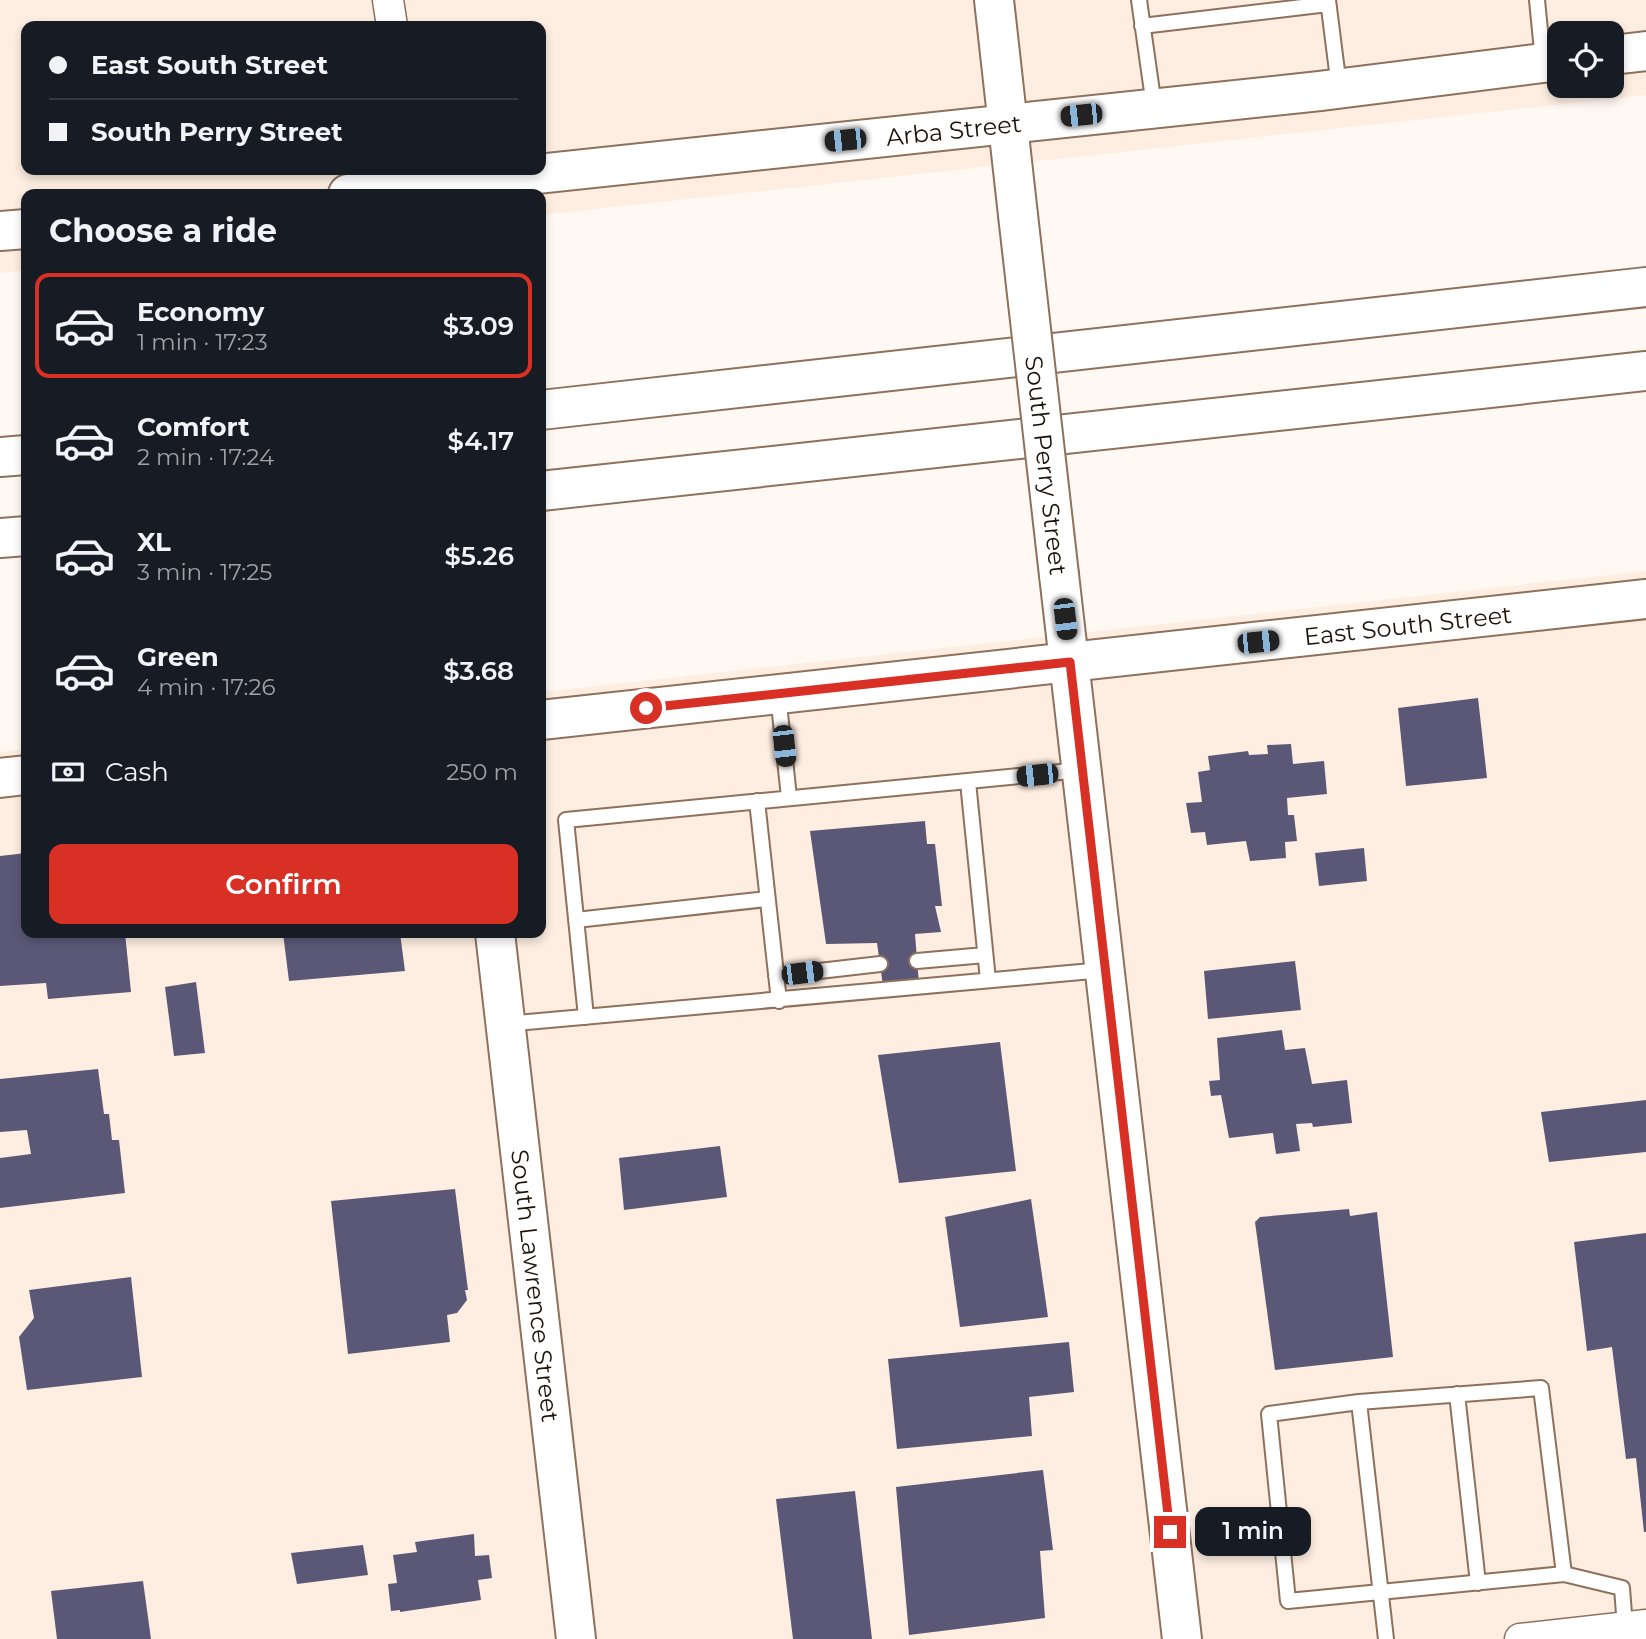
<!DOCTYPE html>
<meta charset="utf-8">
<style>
:root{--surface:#171b24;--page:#242831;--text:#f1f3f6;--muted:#9ea1a6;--line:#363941;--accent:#d93025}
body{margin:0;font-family:Montserrat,sans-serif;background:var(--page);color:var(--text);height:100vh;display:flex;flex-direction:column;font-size:26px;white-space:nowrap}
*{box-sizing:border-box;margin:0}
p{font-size:23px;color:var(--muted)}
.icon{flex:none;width:38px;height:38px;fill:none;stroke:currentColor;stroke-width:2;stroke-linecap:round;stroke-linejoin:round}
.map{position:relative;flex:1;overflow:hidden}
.details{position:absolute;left:21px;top:189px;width:525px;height:749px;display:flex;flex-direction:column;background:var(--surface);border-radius:14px;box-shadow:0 4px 10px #0003}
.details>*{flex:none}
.banner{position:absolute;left:21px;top:21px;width:525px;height:154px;border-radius:14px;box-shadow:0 4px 10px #0003;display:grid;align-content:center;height:154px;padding:0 28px;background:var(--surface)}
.buttons{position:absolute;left:1547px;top:21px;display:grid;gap:14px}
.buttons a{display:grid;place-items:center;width:77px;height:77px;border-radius:14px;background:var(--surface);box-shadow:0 4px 10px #0003;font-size:35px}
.end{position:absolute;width:32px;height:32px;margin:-16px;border:9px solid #d93025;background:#fff;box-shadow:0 0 0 4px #fff}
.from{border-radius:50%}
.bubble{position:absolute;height:49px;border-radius:14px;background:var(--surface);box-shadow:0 4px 10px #0003;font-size:23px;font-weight:600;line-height:49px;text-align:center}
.car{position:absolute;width:21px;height:42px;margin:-21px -10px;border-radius:9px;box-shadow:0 0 5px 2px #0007;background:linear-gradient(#222 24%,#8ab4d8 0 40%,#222 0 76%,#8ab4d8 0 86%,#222 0)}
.banner b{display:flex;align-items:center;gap:24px;height:66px;font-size:26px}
.banner b+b{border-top:2px solid var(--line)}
.banner i{width:18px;height:18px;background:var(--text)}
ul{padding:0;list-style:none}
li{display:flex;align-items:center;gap:21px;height:105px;margin:0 14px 10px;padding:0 14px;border:4px solid transparent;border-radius:14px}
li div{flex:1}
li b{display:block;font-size:26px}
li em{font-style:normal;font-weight:600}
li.on{border-color:var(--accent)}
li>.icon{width:63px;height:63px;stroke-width:1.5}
h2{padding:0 28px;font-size:32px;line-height:84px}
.pay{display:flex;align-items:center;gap:18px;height:77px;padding:0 28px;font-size:26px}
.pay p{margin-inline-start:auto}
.action{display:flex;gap:14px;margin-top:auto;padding:14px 28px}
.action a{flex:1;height:80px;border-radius:14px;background:var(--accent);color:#fff;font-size:28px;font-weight:600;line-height:80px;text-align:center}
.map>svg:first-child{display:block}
.built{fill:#feeee2;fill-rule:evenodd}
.building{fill:#5a5876}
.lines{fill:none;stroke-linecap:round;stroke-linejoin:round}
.lane-casing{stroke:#8f715b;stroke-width:18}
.street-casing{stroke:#8f715b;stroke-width:33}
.secondary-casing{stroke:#8f715b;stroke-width:42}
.highway-casing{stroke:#8f715b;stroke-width:42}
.lane{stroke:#fff;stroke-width:14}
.street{stroke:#fff;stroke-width:30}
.secondary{stroke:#fff;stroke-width:38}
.highway{stroke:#fff;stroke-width:38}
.secondary-bridge-casing{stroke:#8f715b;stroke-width:42;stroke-linecap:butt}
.secondary-bridge{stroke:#fff;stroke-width:38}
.route{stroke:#d93025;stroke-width:9}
.labels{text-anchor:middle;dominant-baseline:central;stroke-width:7;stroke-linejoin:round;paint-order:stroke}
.street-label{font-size:24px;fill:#1d1209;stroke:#fff8f3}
</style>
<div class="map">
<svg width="1646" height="1639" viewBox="0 0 1646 1639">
<rect width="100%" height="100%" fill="#fff8f3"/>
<path class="built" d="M0,0h1646v95l-1105,120v-21h-515v76l-26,3zM26,26h515v144h-515zM1559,33h53v53h-53z
M1646,571v1068h-1646v-887l26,-3v184h515v-241z"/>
<path class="building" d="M1478,698l9,80 -81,8 -8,-78z
M1291,744l2,20 31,-3 3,33 -40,4 1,17h6l3,26 -12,1 1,16 -36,3 -4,-20 -39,4 -2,-13 -14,1 -5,-30 16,-1 -4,-30 12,-2 -2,-14 40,-5 1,4 19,-1 -1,-9z
M925,821l2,23h8l7,62h-7l6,26 -26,2 4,50 -36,2 -6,-43 -51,1 -16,-113z
M1364,848l3,33 -48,5 -4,-33z
M26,853v80h99l6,59 -83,7 -2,-16 -46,3v-130z
M283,933h117l5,38 -116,10z
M1295,961l6,49 -93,9 -4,-48z
M196,982l9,71 -31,3 -9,-69z
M1282,1030l3,20 20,-2 7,36 35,-4 5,43 -39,4 -1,-4 -16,1 4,27 -24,3 -3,-21 -44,5 -8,-43 -10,1 -2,-15 11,-1 -3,-42z
M1000,1042l16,129 -117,12 -21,-128z
M98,1069l6,45h5l3,26h7l6,53 -125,15v-50l31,-4 -4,-24 -27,2v-53z
M1646,1100v52l-97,10 -8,-50z
M720,1146l7,51 -103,13 -5,-52z
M455,1189l13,101h-3l2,10 -10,13 -10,2 3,27 -102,12 -17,-153z
M1031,1199l17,118 -88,10 -15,-110z
M1349,1209l1,7 27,-4 16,145 -118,13 -20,-148 5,-5z
M1646,1233v299h-2l-8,-74 -10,1 -14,-112 -25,4 -13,-109z
M131,1277l11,100 -115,13 -8,-53 15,-19 -5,-28z
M1069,1342l5,50 -45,5 3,39 -135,13 -9,-90z
M1043,1470l10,80 -13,1 5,67 -136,17 -13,-148z
M855,1491l17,148h-79l-17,-140z
M474,1534l1,22 14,-1 3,23 -14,2 3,20 -81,12v-2l-9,1 -3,-27 9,-1 -4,-28 24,-3 -2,-10z
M363,1545l5,30 -71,9 -6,-31z
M143,1581l8,58h-94l-6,-48z"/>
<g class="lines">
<defs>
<path id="lane" d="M1139,0l15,106
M1328,0l11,87
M1537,0l6,61
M1142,26l186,-22
M778,695l11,102
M968,782l20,198
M757,801l22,200
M576,920l191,-21
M917,961l68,-6
M776,976l104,-12
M586,1017l-20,-197 515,-50
M506,1024l597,-54
M1457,1394l21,189
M1359,1402l182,-14 23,186 -276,27 -19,-187 90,-12 27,237
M1564,1574l58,14 3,39"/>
<path id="street" d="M388,0l4,26
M1520,1639l126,-14"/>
<g id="secondary">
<path d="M994,0l24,215"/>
<path d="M1612,55l34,-4"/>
<path id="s1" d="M348,194l972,-103 239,-30"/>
<path d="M0,231l26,-2"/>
<path d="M1059,575l123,1064"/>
<path id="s2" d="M541,720l1105,-121"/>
<path d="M0,778l26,-3"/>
<path id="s3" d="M495,933l81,706"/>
</g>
<path id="highway" d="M541,410l1105,-123
M0,457l26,-2
M541,491l1105,-120
M0,538l26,-2"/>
</defs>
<use href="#lane" class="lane-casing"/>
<use href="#street" class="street-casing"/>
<use href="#secondary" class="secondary-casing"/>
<use href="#highway" class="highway-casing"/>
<use href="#lane" class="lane"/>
<use href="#street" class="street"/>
<use href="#secondary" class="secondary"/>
<use href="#highway" class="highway"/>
<defs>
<g id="secondary-bridge">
<path id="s4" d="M1018,215l41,360"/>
</g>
</defs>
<use href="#secondary-bridge" class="secondary-bridge-casing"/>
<use href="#secondary-bridge" class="secondary-bridge"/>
</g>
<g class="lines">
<path class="route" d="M646,708l424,-46 100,870"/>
</g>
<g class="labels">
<g class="street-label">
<text stroke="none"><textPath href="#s1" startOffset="609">Arba Street</textPath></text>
<text stroke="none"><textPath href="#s4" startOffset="252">South Perry Street</textPath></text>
<text stroke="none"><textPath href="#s2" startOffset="872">East South Street</textPath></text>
<text stroke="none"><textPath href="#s3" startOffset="355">South Lawrence Street</textPath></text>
</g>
</g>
</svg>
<div class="buttons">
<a><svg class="icon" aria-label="locate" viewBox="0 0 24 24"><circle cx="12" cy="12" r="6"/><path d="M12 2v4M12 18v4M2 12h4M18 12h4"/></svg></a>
</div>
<i class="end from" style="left:646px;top:708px"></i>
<i class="end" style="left:1170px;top:1532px"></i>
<div class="bubble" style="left:1195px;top:1507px;width:116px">1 min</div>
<i class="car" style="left:1081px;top:115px;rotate:264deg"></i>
<i class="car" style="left:845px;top:140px;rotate:264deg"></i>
<i class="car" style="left:1065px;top:619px;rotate:173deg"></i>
<i class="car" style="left:1258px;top:642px;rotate:84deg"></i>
<i class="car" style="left:784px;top:746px;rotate:174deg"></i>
<i class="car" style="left:1037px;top:775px;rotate:264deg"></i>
<i class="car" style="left:802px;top:973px;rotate:83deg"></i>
<div class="banner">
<b><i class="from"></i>East South Street</b>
<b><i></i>South Perry Street</b>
</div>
<section class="details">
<h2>Choose a ride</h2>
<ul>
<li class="on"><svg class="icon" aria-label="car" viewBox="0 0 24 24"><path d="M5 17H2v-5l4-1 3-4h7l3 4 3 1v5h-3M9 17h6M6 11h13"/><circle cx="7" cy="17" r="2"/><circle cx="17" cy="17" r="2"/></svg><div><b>Economy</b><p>1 min · 17:23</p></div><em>$3.09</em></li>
<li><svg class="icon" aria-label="car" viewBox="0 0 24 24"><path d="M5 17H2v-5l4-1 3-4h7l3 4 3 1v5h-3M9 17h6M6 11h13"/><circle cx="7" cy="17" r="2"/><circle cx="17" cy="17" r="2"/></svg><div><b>Comfort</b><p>2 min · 17:24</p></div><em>$4.17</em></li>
<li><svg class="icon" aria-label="car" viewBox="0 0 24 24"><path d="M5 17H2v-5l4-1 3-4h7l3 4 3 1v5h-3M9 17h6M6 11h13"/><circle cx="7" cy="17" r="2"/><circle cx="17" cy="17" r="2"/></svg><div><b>XL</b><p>3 min · 17:25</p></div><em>$5.26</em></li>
<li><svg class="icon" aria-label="car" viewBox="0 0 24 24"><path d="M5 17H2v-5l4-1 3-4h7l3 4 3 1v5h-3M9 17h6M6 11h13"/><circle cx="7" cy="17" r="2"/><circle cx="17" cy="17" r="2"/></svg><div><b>Green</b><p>4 min · 17:26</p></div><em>$3.68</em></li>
</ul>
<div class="pay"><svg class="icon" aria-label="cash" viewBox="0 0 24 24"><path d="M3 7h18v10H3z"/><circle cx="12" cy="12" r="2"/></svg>Cash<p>250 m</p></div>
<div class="action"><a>Confirm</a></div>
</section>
</div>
